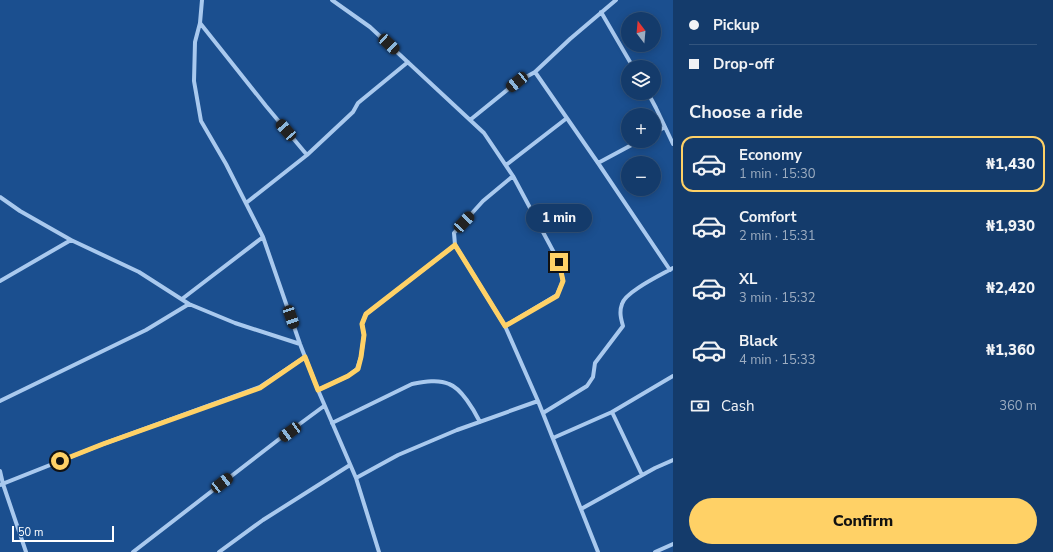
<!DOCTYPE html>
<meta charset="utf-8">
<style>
:root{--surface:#143b6b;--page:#1d4271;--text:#f1f3f6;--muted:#9dadc1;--line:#33557e;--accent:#ffd166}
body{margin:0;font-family:"Nunito Sans",sans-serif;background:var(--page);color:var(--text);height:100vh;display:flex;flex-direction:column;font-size:15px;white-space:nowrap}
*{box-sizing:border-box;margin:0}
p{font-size:13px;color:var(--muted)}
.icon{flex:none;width:22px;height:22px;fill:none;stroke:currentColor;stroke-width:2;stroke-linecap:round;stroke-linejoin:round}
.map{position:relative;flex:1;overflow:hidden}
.panel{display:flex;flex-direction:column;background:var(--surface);width:380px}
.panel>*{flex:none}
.banner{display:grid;align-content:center;height:88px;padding:0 16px;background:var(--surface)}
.needle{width:26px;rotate:344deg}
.tools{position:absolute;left:621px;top:12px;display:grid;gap:8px}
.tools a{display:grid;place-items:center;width:40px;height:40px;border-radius:50%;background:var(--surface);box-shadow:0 2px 10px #0003,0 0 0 1px var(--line);font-size:20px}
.scale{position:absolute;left:12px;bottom:10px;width:102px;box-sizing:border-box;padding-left:4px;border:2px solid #fff;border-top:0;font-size:11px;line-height:14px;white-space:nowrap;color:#fff;-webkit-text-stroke:3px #1b4f8f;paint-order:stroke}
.end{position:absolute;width:18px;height:18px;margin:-9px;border:5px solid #ffd166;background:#111;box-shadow:0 0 0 2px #111}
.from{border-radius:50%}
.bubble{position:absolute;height:28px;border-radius:14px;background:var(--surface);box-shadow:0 2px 10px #0003,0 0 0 1px var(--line);font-size:13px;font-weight:800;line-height:28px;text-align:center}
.car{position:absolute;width:12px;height:24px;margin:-12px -6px;border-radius:5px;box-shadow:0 0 3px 1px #0007;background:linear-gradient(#222 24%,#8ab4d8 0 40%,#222 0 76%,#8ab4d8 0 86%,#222 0)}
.banner b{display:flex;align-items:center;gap:14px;height:38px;font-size:15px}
.banner b+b{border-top:1px solid var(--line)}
.banner i{width:10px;height:10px;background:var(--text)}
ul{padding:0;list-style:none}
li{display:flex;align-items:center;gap:12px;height:56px;margin:0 8px 6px;padding:0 8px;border:2px solid transparent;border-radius:12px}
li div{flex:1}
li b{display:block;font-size:15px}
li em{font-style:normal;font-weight:800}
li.active{border-color:var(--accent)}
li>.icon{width:36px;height:36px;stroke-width:1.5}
h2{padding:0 16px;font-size:18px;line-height:48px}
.pay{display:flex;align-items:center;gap:10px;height:44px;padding:0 16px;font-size:15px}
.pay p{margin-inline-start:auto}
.primary-button{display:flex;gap:8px;margin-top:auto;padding:8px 16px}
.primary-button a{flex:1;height:46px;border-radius:24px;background:var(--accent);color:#111;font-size:16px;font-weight:800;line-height:46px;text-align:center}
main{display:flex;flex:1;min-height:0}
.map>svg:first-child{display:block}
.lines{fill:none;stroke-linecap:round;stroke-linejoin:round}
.street{stroke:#a9c9ee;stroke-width:4}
.route{stroke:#ffd166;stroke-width:5}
</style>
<main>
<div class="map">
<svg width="673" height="552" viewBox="0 0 673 552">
<rect width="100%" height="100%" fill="#1b4f8f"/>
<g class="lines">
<path class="street" d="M202,0l-2,23 -5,19 -1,39 7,40 25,43 37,73 37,107 18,46 38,88 23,74
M332,0l38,27 114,106 29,43 46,86 4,19 -6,14 -52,31
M601,12l32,55
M200,23l66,83 41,49
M535,72l63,91 72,107
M648,93l8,15 17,36
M470,120l47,-38 18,-10 35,-33 46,-39
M654,133l11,-6
M598,163l41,-22
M506,165l61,-47
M513,176l-30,25 -29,32 1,12 50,81 33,75 60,151
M0,197l20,14 51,29 68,32 50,32 46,19 65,21
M246,203l61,-48 46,-43 5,-9 50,-41
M0,281l71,-41
M182,299l81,-62
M318,390l30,-14 9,-7 4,-12 3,-22 -2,-11 4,-10 89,-69
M0,401l146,-71 43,-26
M612,412l30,63
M543,413l44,-27 6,-9 2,-14 28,-37c-2,-7 -4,-14 -1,-22 3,-12 39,-29 51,-36
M332,423l80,-39c11,-2 26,-5 37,0 12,4 25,26 31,38
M553,438l59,-26 61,-36
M0,471l3,13 23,68
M356,478l42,-23 59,-25 81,-29
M0,485l103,-41 157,-57 45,-30
M581,509l74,-41 18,-8
M133,552l145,-112 46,-34
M219,552l44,-32 87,-55
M655,552l18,-8"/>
</g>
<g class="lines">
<path class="route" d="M60,461l43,-17 157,-56 45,-31 13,33 30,-14 10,-7 3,-12 3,-22 -2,-11 4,-10 89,-69 50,81 52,-30 6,-15 -4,-19"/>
</g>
</svg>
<div class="tools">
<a><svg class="needle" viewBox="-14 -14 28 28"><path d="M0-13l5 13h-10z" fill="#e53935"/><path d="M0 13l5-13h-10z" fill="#9dadc1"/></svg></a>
<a><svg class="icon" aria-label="layers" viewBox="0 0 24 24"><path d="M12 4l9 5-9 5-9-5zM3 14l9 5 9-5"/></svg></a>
<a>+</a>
<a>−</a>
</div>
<div class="scale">50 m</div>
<i class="end from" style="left:60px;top:461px"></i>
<i class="end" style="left:559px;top:262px"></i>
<div class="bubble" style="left:526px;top:204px;width:66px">1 min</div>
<i class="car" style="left:389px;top:44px;rotate:133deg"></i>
<i class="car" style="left:517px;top:82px;rotate:231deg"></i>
<i class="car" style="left:286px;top:130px;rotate:319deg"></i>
<i class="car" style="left:464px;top:222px;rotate:43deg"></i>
<i class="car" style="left:291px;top:317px;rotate:161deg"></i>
<i class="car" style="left:290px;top:432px;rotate:234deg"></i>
<i class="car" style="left:222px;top:483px;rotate:52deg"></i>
</div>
<section class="panel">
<div class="banner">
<b><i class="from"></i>Pickup</b>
<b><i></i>Drop-off</b>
</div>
<h2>Choose a ride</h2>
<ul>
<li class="active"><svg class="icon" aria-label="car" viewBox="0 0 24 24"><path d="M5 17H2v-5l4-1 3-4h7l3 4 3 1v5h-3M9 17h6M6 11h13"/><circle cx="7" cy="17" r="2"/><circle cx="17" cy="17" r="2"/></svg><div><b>Economy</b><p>1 min · 15:30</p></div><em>₦1,430</em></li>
<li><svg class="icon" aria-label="car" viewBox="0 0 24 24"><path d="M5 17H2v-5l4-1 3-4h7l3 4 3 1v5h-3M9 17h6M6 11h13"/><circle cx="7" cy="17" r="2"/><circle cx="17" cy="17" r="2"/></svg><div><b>Comfort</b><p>2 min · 15:31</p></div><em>₦1,930</em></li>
<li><svg class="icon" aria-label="car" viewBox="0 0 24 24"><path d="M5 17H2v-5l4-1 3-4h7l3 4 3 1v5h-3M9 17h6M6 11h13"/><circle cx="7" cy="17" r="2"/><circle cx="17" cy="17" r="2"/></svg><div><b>XL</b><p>3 min · 15:32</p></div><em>₦2,420</em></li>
<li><svg class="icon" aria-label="car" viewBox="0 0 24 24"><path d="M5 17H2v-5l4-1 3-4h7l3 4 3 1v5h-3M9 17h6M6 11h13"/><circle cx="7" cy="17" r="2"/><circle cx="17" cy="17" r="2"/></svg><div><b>Black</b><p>4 min · 15:33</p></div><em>₦1,360</em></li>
</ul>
<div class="pay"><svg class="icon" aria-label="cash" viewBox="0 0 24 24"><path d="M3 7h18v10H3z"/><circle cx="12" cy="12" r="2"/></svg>Cash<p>360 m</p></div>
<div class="primary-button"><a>Confirm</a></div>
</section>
</main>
